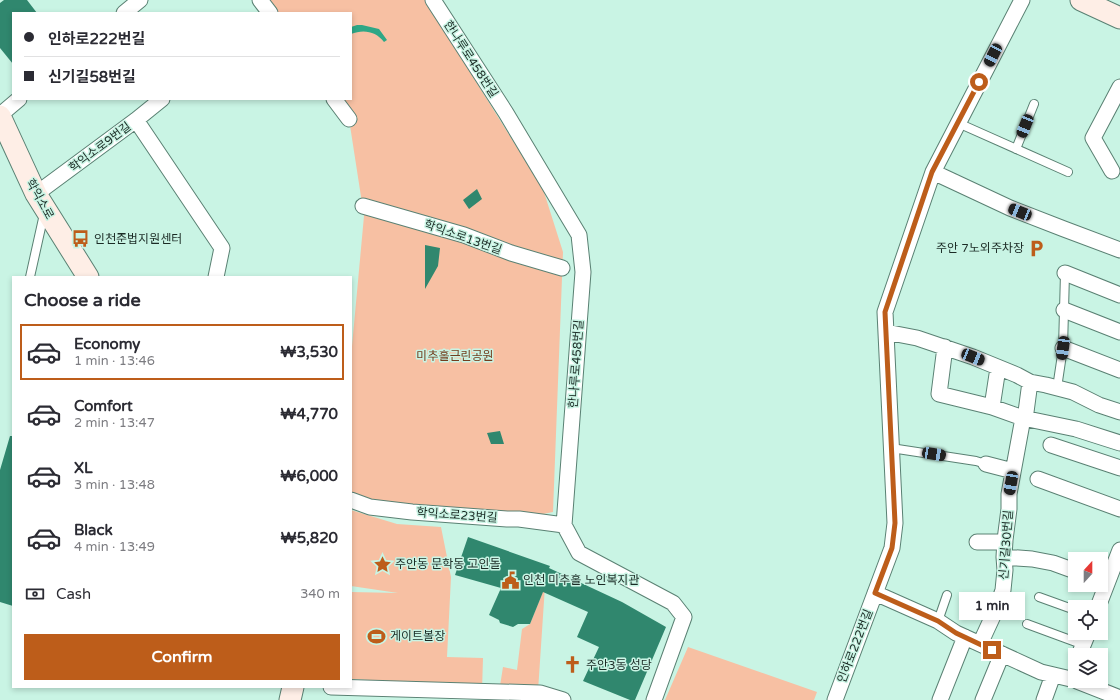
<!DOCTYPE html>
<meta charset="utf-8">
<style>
:root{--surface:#fff;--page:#f7f7f7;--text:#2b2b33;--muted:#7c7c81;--line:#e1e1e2;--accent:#bd5d1a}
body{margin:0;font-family:"Varela Round","Noto Sans KR",sans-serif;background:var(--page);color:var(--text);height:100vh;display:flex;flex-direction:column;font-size:15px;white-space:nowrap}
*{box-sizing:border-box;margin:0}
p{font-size:13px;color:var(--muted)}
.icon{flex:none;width:22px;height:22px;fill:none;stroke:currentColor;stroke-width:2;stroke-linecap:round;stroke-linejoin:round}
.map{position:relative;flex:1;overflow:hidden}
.details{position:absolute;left:12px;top:276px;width:340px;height:412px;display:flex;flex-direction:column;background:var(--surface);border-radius:0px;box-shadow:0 2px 6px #0003}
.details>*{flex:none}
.top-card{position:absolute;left:12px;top:12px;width:340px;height:88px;border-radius:0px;box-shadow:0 2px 6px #0003;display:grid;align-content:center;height:88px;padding:0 12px;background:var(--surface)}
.needle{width:26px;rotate:21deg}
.fabs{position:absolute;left:1068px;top:552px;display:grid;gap:8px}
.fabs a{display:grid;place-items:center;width:40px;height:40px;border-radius:0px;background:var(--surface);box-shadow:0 2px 6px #0003;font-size:20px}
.end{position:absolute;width:18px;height:18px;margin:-9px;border:5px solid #bd5d1a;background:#fff;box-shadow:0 0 0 2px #fff}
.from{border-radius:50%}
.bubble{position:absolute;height:28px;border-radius:0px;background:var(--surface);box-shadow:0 2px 6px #0003;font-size:13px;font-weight:700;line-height:28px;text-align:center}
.car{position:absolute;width:12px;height:24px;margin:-12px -6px;border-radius:5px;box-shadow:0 0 3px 1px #0007;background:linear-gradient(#222 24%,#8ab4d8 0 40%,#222 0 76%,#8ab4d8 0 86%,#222 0)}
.top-card b{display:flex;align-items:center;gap:14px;height:38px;font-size:15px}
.top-card b+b{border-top:1px solid var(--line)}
.top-card i{width:10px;height:10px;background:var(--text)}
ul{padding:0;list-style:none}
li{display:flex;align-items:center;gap:12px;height:56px;margin:0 8px 6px;padding:0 4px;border:2px solid transparent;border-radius:0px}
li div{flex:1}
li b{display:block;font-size:15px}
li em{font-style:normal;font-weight:700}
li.on{border-color:var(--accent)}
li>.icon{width:36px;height:36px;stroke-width:1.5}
h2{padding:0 12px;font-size:18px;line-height:48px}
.pay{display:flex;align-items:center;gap:10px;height:44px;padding:0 12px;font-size:15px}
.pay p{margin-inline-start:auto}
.action{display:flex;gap:8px;margin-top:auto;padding:8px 12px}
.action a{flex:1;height:46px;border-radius:0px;background:var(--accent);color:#fff;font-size:16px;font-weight:700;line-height:46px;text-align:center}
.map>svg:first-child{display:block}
.green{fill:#f7c0a3}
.water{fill:#2ea786}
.building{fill:#30876e}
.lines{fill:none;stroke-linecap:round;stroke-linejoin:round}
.lane-casing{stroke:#5a8173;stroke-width:10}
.street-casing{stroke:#5a8173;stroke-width:17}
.secondary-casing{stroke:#5a8173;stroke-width:23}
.lane{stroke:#fff;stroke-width:8}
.street{stroke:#fff;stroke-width:15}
.secondary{stroke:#feeee6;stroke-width:21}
.route{stroke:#bd5d1a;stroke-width:5}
.labels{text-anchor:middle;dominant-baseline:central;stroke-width:3;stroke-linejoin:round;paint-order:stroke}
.street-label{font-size:12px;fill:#1b2b25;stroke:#c9f4e4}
.poi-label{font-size:12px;fill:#1b2b25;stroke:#c9f4e4;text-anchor:start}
.park-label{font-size:12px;fill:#733d1d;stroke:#c9f4e4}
</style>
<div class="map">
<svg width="1120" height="700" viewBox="0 0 1120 700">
<rect width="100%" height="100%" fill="#c9f4e4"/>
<path class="green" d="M260,0h165l118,189 20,63 -10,260 -34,7 -143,-17 -25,-8v-137l13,-141 -15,-97 -15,-20h17v-86h-81z
M351,510l46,14 44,3 10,50 -4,80 36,1 -1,33 -79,-9 -52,-3v-87l47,1 -47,-7z
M545,586l-7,105 -39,1 4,-25 14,3 5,-41 8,-5z
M688,647l129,45 -3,8h-149z"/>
<path class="water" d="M357,25h5l17,4 8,11 -3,2c-8,-11 -21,-13 -33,-8v-7z"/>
<path class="building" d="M4,0h23l10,13h-24v51l-13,-16v-45z
M477,189l5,10 -13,10 -6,-9z
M425,245l15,3 -2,18 -13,23z
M500,431l4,13h-13l-4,-11z
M10,436h3v170l-13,-4v-132z
M468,537l82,29 -1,2 73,34 44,25 -31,73h-5l-47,-19 16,-34 -22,-10 11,-25 -45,-20 -13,32h-12l-5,3 -13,-4 -1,-3 -10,-5 12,-27 -46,-13z"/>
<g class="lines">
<defs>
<path id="lane" d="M958,123l110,49
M1016,149l18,-45
M30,277l14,-63
M1057,388l6,-40 2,-75
M891,448l85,13 10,3
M1039,597l36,13
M938,621l9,-26
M1027,624l57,21"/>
<path id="street" d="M260,0l10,13
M433,0l73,113 73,122 4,37 -19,253 15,28 94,50 11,14 -30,83
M124,13l16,-13
M334,99l15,20
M0,115l19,-16
M136,120l86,128 -6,29
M1112,171l-19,-33 27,-51
M933,172l77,36 54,21 56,21
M36,194l100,-74 26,-21
M363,206l101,29 47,18 51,15
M1065,273l55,22
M1064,310l56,22
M886,332l31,6 56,19 44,18 13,7 16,3 27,7 26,13 21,7
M945,347l-6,47 53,13 31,11 53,11 44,14
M1063,348l57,22
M992,407l6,-39
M1051,445l69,23
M986,464l27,7
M1038,479l82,30
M351,500l19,7 42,5 95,7h12l45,6
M977,542h28
M1004,557l28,2 21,4 22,8
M875,593l63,28 18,12 85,39 34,8
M1098,607l22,-57
M980,644l18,-39 5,-15 2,-20 -1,-13 1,-17 4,-31v-15l14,-76 3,-6 4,-30
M1079,655l9,-22
M1077,681l43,17
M331,687l209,6 23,7
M835,700l57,-152 3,-25 -10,-211 48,-140 89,-172
M940,700l25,-63
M983,700l19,-46
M1044,700l9,-25"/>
<path id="secondary" d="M1081,0l39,18
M0,116l36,78 52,83
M290,700l3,-13"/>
</defs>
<use href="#lane" class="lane-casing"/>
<use href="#street" class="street-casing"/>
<use href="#secondary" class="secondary-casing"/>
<use href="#lane" class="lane"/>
<use href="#street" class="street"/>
<use href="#secondary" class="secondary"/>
</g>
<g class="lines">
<path class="route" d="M979,82l-47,90 -47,140 10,211 -3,25 -17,45 63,28 18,12 36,17"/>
</g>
<defs>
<symbol id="bus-bare" viewBox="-9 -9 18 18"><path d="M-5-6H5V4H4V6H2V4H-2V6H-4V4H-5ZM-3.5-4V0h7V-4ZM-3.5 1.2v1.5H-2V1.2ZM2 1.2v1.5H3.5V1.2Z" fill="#bd5d1a" stroke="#c9f4e4" stroke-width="2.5" paint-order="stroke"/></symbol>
<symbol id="parking-bare" viewBox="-9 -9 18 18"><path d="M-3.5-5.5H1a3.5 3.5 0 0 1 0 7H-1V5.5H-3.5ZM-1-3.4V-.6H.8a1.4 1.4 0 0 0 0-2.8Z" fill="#bd5d1a" stroke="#c9f4e4" stroke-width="2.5" paint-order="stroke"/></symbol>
<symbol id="sight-bare" viewBox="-9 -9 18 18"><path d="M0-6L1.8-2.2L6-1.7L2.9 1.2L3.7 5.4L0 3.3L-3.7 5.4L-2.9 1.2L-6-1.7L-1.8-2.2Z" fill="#bd5d1a" stroke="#c9f4e4" stroke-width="2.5" paint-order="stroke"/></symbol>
<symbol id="civic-bare" viewBox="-9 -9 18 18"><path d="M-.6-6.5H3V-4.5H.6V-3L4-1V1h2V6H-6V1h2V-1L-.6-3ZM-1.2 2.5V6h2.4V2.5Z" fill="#bd5d1a" stroke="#c9f4e4" stroke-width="2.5" paint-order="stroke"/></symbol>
<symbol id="stadium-bare" viewBox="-9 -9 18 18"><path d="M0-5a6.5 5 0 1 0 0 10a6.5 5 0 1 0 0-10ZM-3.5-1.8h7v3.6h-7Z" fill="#bd5d1a" stroke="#c9f4e4" stroke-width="2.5" paint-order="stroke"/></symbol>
<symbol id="church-bare" viewBox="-9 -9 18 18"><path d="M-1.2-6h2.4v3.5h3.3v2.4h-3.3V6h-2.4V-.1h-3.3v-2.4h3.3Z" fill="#bd5d1a" stroke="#c9f4e4" stroke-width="2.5" paint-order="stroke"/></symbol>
</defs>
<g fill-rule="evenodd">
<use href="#bus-bare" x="68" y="226" width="25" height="25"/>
<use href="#parking-bare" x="1024" y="236" width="25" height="25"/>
<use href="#sight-bare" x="370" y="552" width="25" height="25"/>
<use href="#civic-bare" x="498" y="568" width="25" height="25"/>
<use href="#stadium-bare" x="364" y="624" width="25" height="25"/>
<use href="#church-bare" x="560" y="652" width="25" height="25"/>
</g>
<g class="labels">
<g class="street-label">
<text transform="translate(471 59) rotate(57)">한나루로458번길</text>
<text transform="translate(100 147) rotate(-37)">학익소로9번길</text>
<text transform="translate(40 199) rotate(61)">학익소로</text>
<text transform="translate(463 237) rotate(19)">학익소로13번길</text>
<text transform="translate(576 364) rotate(-86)">한나루로458번길</text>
<text transform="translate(457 515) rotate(4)">학익소로23번길</text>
<text transform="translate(1006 545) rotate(-86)">신기길30번길</text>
<text transform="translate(855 646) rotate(-69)">인하로222번길</text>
</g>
<g class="poi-label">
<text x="94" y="239">인천준법지원센터</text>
<text x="1024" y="248" text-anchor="end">주안 7노외주차장</text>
<text x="395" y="564">주안동 문학동 고인돌</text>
<text x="523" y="580">인천 미추홀 노인복지관</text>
<text x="390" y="636">게이트볼장</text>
<text x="586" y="665">주안3동 성당</text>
</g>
<g class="park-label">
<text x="455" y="356">미추홀근린공원</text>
</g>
</g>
</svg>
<div class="fabs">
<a><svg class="needle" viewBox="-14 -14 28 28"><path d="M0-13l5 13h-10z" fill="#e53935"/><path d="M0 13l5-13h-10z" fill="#7c7c81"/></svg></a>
<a><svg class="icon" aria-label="locate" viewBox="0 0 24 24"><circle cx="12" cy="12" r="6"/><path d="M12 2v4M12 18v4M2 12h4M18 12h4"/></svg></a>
<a><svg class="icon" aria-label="layers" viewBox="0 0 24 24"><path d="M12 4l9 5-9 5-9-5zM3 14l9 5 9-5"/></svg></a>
</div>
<i class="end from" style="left:979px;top:82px"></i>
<i class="end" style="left:992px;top:650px"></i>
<div class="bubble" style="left:959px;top:592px;width:66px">1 min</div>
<i class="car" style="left:993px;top:55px;rotate:207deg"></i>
<i class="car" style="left:1025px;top:126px;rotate:202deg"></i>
<i class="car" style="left:1020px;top:212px;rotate:292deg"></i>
<i class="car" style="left:1063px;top:348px;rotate:188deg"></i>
<i class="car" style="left:973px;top:357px;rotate:112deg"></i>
<i class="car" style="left:934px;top:454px;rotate:99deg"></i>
<i class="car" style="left:1011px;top:483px;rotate:190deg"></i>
<div class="top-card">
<b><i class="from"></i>인하로222번길</b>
<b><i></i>신기길58번길</b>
</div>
<section class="details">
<h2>Choose a ride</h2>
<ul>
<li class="on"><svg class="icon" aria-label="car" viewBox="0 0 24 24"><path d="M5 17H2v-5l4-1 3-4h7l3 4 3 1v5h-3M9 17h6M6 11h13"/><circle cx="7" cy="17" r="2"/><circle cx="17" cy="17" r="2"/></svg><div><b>Economy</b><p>1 min · 13:46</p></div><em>₩3,530</em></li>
<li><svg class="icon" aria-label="car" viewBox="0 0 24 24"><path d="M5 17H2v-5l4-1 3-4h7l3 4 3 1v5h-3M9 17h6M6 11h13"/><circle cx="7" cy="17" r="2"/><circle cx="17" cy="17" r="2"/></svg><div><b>Comfort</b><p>2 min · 13:47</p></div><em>₩4,770</em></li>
<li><svg class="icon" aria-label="car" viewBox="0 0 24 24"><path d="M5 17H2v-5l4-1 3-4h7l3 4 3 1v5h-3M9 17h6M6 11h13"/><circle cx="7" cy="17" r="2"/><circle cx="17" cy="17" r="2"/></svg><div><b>XL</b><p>3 min · 13:48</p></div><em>₩6,000</em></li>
<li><svg class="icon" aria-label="car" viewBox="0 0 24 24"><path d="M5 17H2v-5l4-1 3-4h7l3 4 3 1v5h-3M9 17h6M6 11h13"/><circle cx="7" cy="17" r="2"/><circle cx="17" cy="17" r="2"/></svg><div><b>Black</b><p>4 min · 13:49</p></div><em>₩5,820</em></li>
</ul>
<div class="pay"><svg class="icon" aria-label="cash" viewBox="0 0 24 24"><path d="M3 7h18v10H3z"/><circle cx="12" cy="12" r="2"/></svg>Cash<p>340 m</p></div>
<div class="action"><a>Confirm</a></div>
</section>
</div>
